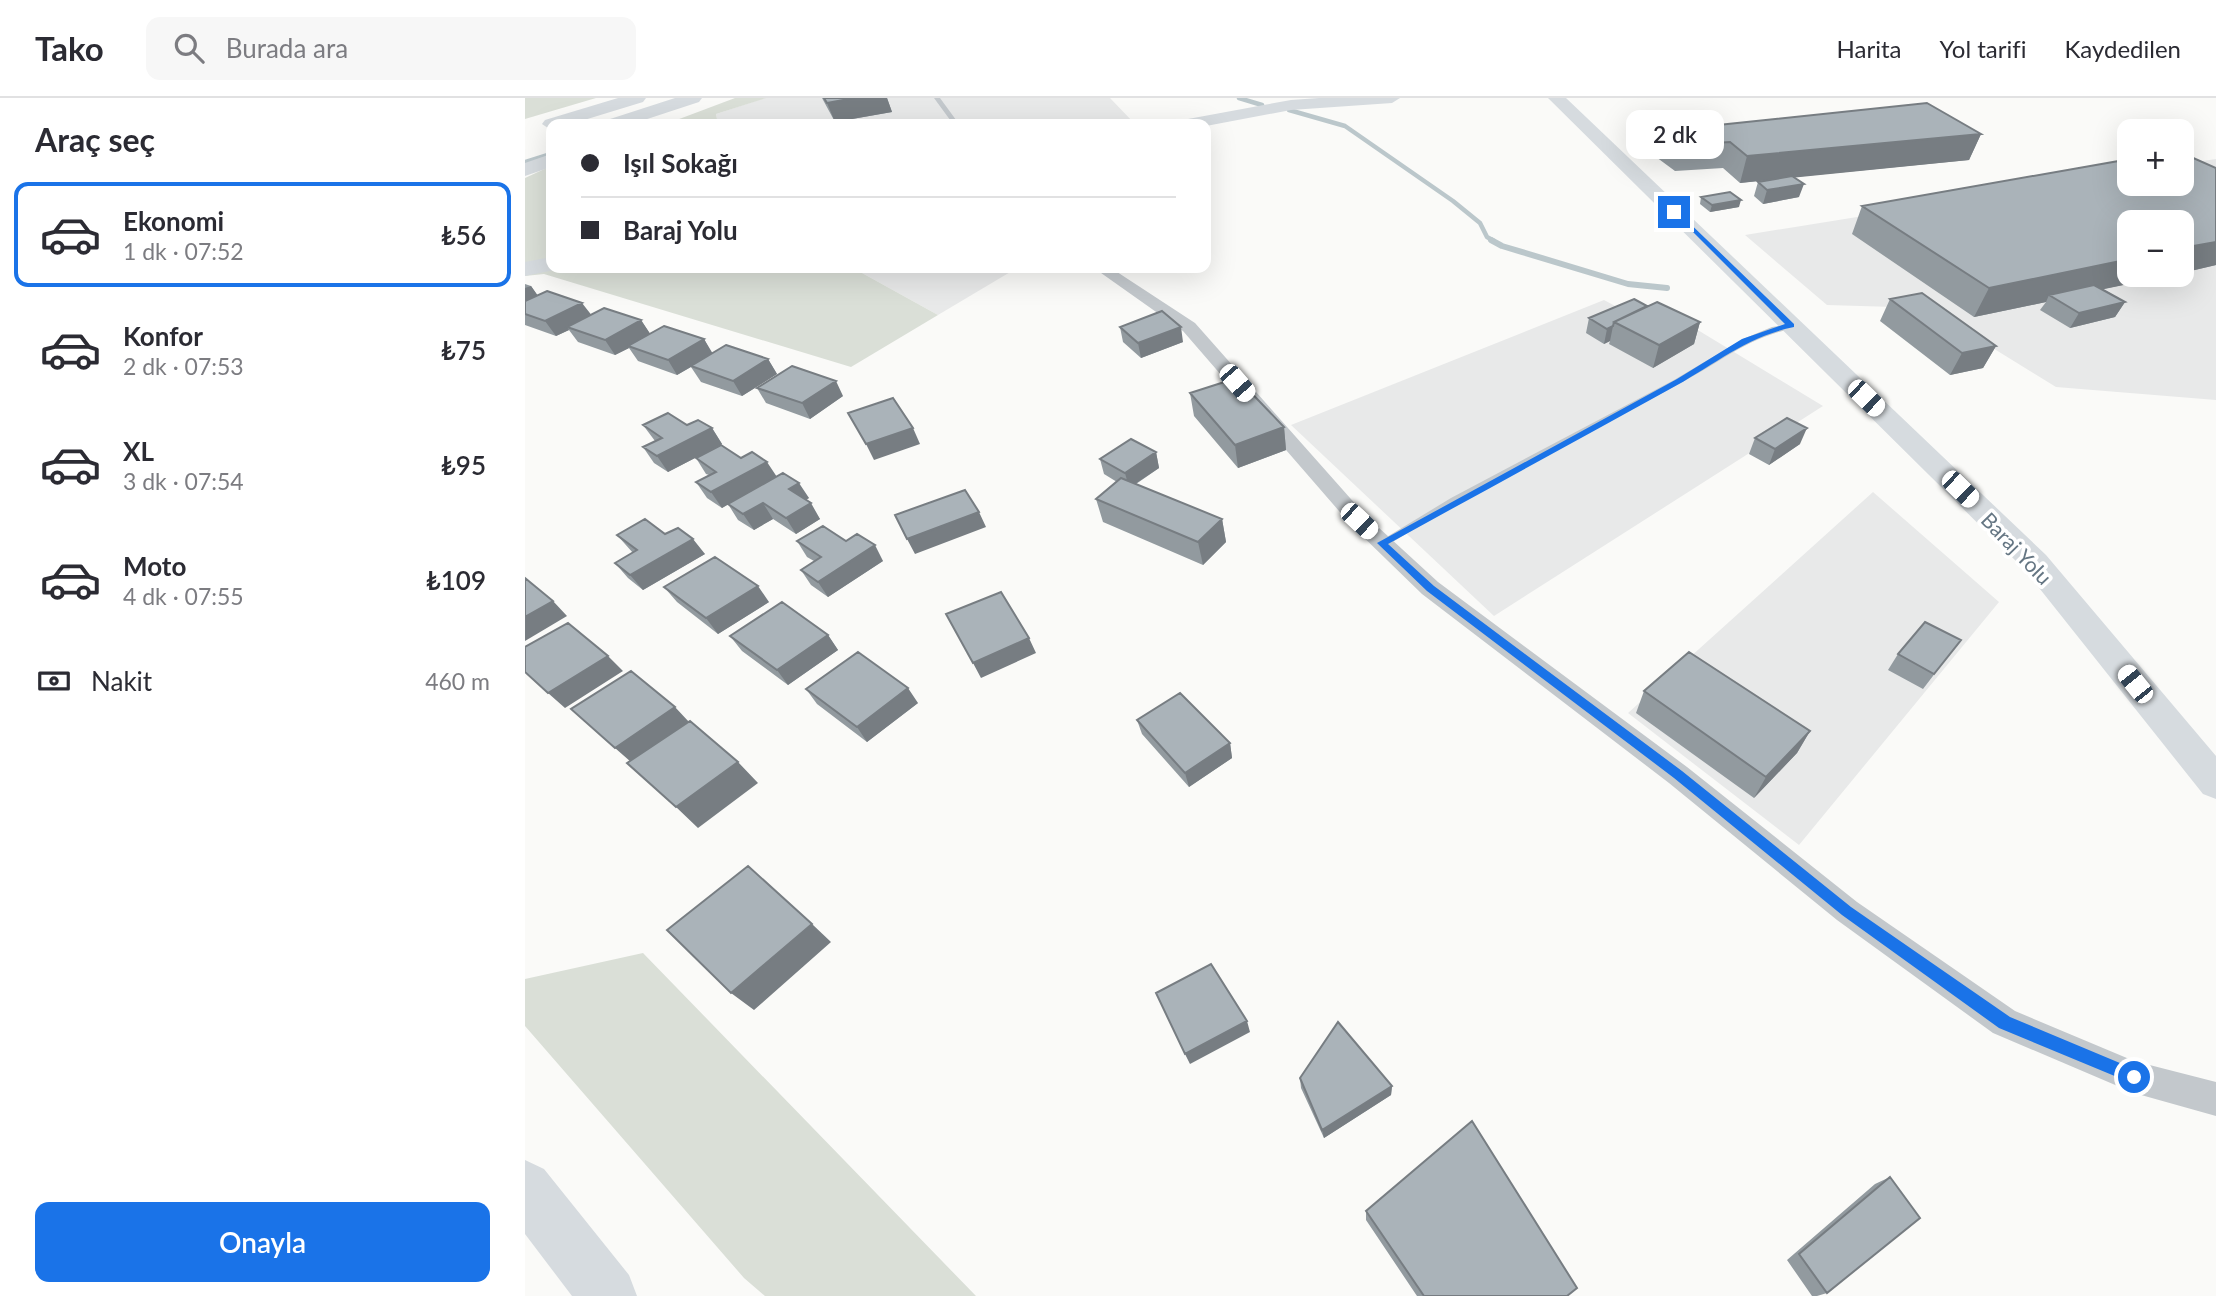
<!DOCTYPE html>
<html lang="tr">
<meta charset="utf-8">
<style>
:root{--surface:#fff;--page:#f7f7f7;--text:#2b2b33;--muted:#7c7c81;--line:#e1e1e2;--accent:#1a73e8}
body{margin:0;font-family:Lato,sans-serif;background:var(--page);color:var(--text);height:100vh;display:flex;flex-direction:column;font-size:26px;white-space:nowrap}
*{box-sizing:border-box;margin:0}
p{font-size:23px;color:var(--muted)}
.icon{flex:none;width:38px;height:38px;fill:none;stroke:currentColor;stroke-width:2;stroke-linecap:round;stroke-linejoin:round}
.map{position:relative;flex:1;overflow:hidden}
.sheet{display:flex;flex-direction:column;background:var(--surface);width:525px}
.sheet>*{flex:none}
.guide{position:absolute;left:21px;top:21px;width:665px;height:154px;border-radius:14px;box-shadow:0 7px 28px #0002;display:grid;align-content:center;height:154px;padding:0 35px;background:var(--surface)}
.fabs{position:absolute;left:1592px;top:21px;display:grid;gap:14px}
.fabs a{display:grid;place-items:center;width:77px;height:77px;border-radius:14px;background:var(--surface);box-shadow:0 7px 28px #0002;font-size:35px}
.end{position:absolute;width:32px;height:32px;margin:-16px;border:9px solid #1a73e8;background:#fff;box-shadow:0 0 0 4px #fff}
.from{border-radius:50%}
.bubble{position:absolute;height:49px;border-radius:14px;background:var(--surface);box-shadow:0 7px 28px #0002;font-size:23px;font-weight:600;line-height:49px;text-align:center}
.car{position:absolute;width:21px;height:42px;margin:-21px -10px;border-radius:9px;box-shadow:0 0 5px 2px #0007;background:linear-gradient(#fff 24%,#345 0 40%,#fff 0 76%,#345 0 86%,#fff 0)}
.guide b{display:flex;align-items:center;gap:24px;height:66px;font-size:26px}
.guide b+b{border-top:2px solid var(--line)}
.guide i{width:18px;height:18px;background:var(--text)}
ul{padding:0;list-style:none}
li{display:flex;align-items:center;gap:21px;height:105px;margin:0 14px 10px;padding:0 21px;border:4px solid transparent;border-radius:14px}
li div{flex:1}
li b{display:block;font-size:26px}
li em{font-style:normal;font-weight:600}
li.active{border-color:var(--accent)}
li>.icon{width:63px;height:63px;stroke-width:1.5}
h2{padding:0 35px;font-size:32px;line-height:84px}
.pay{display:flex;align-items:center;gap:18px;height:77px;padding:0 35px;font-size:26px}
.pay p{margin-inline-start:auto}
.cta{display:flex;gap:14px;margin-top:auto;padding:14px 35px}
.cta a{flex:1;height:80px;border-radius:14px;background:var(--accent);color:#fff;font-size:28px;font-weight:600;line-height:80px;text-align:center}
header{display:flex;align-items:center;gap:42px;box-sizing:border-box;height:98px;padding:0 35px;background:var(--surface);border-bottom:2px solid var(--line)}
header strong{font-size:33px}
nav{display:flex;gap:38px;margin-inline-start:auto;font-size:24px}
.search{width:490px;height:63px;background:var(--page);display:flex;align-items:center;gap:18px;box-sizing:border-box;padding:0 24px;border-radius:14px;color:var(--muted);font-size:26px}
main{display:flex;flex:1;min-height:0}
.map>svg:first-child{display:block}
.built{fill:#e8e9e9;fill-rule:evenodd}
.green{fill:#dadfd7}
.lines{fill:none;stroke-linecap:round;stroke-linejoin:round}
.stream-far1{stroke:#bbc7cb;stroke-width:4.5}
.stream{stroke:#bbc7cb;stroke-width:6}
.lane{fill:#c3c8cc;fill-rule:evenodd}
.street{fill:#c3c8cc;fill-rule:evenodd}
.secondary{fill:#d6dbdf;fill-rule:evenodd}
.highway{fill:#d6dbdf;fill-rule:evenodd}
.wall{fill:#929a9f}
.shaded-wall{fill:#777d82}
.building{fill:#aab3b9;stroke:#777d82;stroke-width:2}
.route{fill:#1a73e8}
.labels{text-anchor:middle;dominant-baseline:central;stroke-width:7;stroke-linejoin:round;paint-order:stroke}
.far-street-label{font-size:21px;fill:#657683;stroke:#fff}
</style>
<header>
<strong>Tako</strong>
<div class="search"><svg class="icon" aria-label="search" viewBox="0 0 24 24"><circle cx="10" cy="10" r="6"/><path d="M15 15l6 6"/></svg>Burada ara</div>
<nav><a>Harita</a><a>Yol tarifi</a><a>Kaydedilen</a></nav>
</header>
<main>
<section class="sheet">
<h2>Araç seç</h2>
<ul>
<li class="active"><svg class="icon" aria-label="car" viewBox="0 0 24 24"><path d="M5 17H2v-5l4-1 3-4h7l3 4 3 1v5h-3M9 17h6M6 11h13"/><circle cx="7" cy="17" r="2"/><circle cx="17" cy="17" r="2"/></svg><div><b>Ekonomi</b><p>1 dk · 07:52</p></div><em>₺56</em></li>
<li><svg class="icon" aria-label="car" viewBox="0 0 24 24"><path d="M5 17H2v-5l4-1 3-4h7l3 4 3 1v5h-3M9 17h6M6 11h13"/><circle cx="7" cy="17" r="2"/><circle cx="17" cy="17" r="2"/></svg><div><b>Konfor</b><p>2 dk · 07:53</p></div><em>₺75</em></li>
<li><svg class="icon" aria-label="car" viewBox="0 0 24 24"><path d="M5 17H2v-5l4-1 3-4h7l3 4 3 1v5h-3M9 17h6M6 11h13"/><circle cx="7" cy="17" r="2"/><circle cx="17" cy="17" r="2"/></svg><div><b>XL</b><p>3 dk · 07:54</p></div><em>₺95</em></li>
<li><svg class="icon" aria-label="car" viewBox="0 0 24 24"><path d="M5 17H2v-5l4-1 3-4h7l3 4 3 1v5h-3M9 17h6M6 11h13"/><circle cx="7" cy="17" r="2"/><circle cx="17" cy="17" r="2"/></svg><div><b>Moto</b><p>4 dk · 07:55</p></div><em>₺109</em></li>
</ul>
<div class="pay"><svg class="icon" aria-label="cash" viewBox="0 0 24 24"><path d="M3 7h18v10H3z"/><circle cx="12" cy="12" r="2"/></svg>Nakit<p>460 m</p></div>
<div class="cta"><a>Onayla</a></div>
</section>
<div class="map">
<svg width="1691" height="1198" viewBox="0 0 1691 1198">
<rect width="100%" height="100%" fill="#fafaf8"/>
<path class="built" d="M240,0h345l25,26h-417l-2,-10z
M1691,61v241l-160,-13 -128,-79 -101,-3 -82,-70 385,-62v11h52v-20zM1605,124h52v53h-52z
M328,170h164l-79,47z
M1079,202l26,14 25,-10 168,102 -329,210 -203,-191z
M1348,394l126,110 -200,243 -171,-132z"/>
<path class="green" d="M0,0h71l-71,21z
M210,0h31l-50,16 2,10h-52z
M26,68v102h302l85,47 -87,52 -307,-93 -19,2v-98z
M118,855l333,343h-211l-21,-18 -219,-252v-47z"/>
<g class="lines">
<path class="stream-far1" d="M714,0l23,7
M764,12l56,16 108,75 27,22 7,14 7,4
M0,64l26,-8"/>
<path class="stream" d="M966,142l11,6 126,38 39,4"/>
<path class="lane" d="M409,0h6l19,26h-6z
M1266,226l4,2 -1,2c-50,11 -75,36 -119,58 -97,52 -195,102 -289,160h-8l-1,-3 74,-45 223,-118 69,-41 29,-12z"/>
<path class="street" d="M569,170h17l84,55 171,193 72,66 249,185 170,135 158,109 119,50 82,21v34l-82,-23 -141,-60 -156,-113 -168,-137 -247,-189 -70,-68 -169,-195z"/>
<path class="secondary" d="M794,0h81l-8,5 -101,7 -85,16 -27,-2 9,-5 103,-19z
M1023,0h18l480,457 170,201v43l-13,-5 -179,-225z
M26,159v11l8,1 -34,7v-14z"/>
<path class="highway" d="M93,0h28l-3,4 -72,22h-20v6l-9,-6 3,-4z
M150,0h27l-3,4 -67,22h-28l3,-4z
M26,56v13l-26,9v-13z
M0,1062l19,9 85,106 8,21h-65l-47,-62z"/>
</g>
<path class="wall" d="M297,0h65l5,14 -57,10z
M1136,33l320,3 -12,26 -175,17 5,20 -36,7 -9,-8 4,-14 15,-3 -33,4 -17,-15 -48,3 -19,-14z
M1657,55l34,15v97l-34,8v-51h-52v53h42l-69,14 22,13 -10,15 -45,11 -30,-18 6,-8 -72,15 -122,-83 10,-28 268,-47v25h52z
M1176,99l38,10 -29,5 -10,-8z
M0,186l6,2 6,9 54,20 50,5 9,14 54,5 8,15 56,5 9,15 -35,22 -41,-14 -10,-15 -14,8 -39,-14 -9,-13 -14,7 -37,-13 -9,-12 -13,6 -31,-11z
M1365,201l106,47 -13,22 -33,7 -70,-54z
M1122,208l53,16 -6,22 -41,24 -44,-24 1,-3 -6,3 -18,-11 3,-15z
M595,229l63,15 -42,16 -18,-16z
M232,290l86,8 -33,23 -44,-16z
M665,295l94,34 2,23 -48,18 -44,-52z
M118,327h44l25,3 10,16 -54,28 -14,-9 -11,-16 12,-6z
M1230,340l45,6 -31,21 -20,-11z
M631,354l3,16 -23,16 86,35 4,23 -23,23 -100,-43 -7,-23 21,-17 -13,-8 -4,-15z
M171,360h45l35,19 33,21 -3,2 14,19 -24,15 -23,-15 -19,11 -16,-10 -10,-16 -6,4 -15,-10 -11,-16 13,-7 -3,-1z
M140,436l40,20 -62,36 -15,-12 -13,-15 18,-10 -16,-18z
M272,443h49l37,20 -55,36 -17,-12 -10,-15 13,-9 -7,-4z
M139,489l105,15 -51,32 -41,-32z
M303,537l10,15 -50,35 -46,-34 -12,-15z
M1373,556l51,1 -26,34 -35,-19z
M281,591l112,14 -51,39 -50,-38z
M1119,593l166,40 -13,22 -43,45 -118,-85z
M612,622l93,23 2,15 -43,29 -47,-53z
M775,980l92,8 -1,9 -67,43 -23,-50z
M1365,1079l-63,116 -10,3h-5l-25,-36 88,-76z
M841,1113l201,85h-150l-51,-76z"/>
<path class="shaded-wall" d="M329,0h33l5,14 -57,10 -8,-19z
M1456,36l-12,26 -229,23 7,-27z
M1279,86l-5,13 -36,7 4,-14z
M1216,102l-2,7 -29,5 2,-7z
M1691,144v23l-34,8v-25z
M1605,161v16h42l-116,24 -7,-4 -3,7 -72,15 15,-29z
M6,188l10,14 -16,8v-20z
M1600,204l-10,15 -45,11 9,-15z
M57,205l11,14 -26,10 2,3 -13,6 -11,-15z
M116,222l10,15 -23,11 1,2 -14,7 -10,-15z
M1175,224l-6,22 -41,24 6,-23z
M1088,228l-3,15 -6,3 3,-15z
M656,229l2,15 -42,16 -3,-15z
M179,241l9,15 -36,21 -9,-15z
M1471,248l-13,22 -33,7 12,-22z
M243,261l9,15 -35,22 -9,-15z
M311,283l7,15 -33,23 -8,-16z
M759,329l2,23 -48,18 -3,-23z
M187,330l10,16 -54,28 -11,-16z
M388,330l7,16 -46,16 -8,-16z
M1282,330l-7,16 -31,21 6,-16z
M631,354l3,16 -30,20 -4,-15z
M242,364l10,15 -55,31 -11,-16z
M274,385l10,15 -11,6 -9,-15z
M238,405l10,16 -19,11 -11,-16z
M286,405l9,16 -24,15 -10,-16z
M454,414l7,15 -71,27 -8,-15z
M697,421l4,23 -23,23 -5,-23z
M168,441l12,15 -62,36 -13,-15z
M350,447l8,16 -55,36 -10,-15z
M233,488l11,16 -51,32 -12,-16z
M28,503l14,15 -42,25v-24z
M303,537l10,15 -50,35 -11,-15z
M504,540l7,15 -55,25 -8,-15z
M83,558l15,15 -58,37 -17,-15z
M383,590l10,15 -51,39 -10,-15z
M150,609l14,15 -58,40 -16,-14z
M1285,633l-13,22 -43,45 12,-21z
M705,645l2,15 -43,29 -4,-14z
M213,664l20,21 -60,45 -22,-21z
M287,826l19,18 -77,68 -23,-17z
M722,923l3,11 -60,32 -5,-10z
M867,988l-1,9 -67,43 -2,-8z"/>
<path class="building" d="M299,0h30l-27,5z
M1402,5l54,31 -234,22 -17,-14 -49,3 -20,-14z
M1657,55l34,15v74l-34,6v-26h-52v37l-141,29 -127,-82 268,-47v25h52z
M1267,78l12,8 -37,6 -9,-8z
M1205,94l11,8 -29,5 -11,-8z
M1569,187l31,17 -46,11 -30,-18z
M22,193l35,12 -37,18 -20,-7v-13z
M1397,195l74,53 -34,7 -72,-54z
M1109,201l13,7 -33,16 -1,4 -6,3 -18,-11z
M1132,204l43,20 -41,23 -45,-23z
M79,210l37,12 -36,20 -38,-13z
M637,213l19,16 -43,16 -18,-16z
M139,228l40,13 -36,21 -40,-14z
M201,247l42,14 -35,22 -42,-15z
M267,268l44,15 -34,22 -45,-15z
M712,280l47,49 -49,18 -45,-52z
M368,300l20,30 -47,16 -18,-31z
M143,315l19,12 11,-5 14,8 -55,28 -14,-9 19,-9 -19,-13z
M1262,320l20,10 -32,21 -20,-11z
M606,341l25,13 -31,21 -25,-14z
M196,347l20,13 11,-6 15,10 -56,30 -15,-10 20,-10 -20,-14z
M258,375l16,10 -10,6 22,14 -25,15 -23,-15 -20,11 -15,-10z
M596,380l101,41 -24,23 -102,-43z
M440,392l14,22 -72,27 -12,-24z
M120,421l20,15 13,-6 15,11 -63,36 -15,-12 22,-13 -20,-15z
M298,428l23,15 11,-7 18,11 -57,37 -17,-12 20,-13 -24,-16z
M190,459l43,29 -52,32 -42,-31z
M0,480l28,23 -28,16z
M476,494l28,46 -56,25 -27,-49z
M257,504l46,33 -51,35 -47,-34z
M1400,524l36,18 -27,34 -36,-20z
M43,525l40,33 -60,37 -23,-21v-25z
M333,554l50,36 -51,39 -51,-38z
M1164,554l121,79 -44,46 -122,-86z
M106,573l44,36 -60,41 -44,-39z
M655,595l50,50 -45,30 -48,-53z
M165,623l48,41 -62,45 -49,-44z
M223,768l64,58 -81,69 -64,-63z
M686,866l36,57 -62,33 -29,-61z
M813,924l54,64 -70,44 -22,-52z
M947,1023l105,167 -10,8h-143l-58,-85z
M1365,1079l30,41 -93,75 -28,-39z"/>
<path class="route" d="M1146,112h5l118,114v3c-47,9 -83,40 -124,62 -94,52 -188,103 -282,155l46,42 248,185 169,136 159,110 129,54 3,6 -3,5 -5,2 -135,-56 -157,-113 -168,-137 -247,-187 -50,-48 300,-164 65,-40 43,-15z"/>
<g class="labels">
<g class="far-street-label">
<text transform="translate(1492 450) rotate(46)">Baraj Yolu</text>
</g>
</g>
</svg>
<div class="fabs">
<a>+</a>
<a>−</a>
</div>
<i class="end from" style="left:1609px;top:979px"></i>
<i class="end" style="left:1149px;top:114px"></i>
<div class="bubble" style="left:1101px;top:12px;width:98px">2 dk</div>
<i class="car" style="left:712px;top:285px;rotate:139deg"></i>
<i class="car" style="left:1341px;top:300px;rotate:134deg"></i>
<i class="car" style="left:1435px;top:391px;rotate:134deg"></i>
<i class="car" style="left:834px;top:423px;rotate:133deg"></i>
<i class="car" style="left:1610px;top:586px;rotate:321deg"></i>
<div class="guide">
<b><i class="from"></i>Işıl Sokağı</b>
<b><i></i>Baraj Yolu</b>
</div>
</div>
</main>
